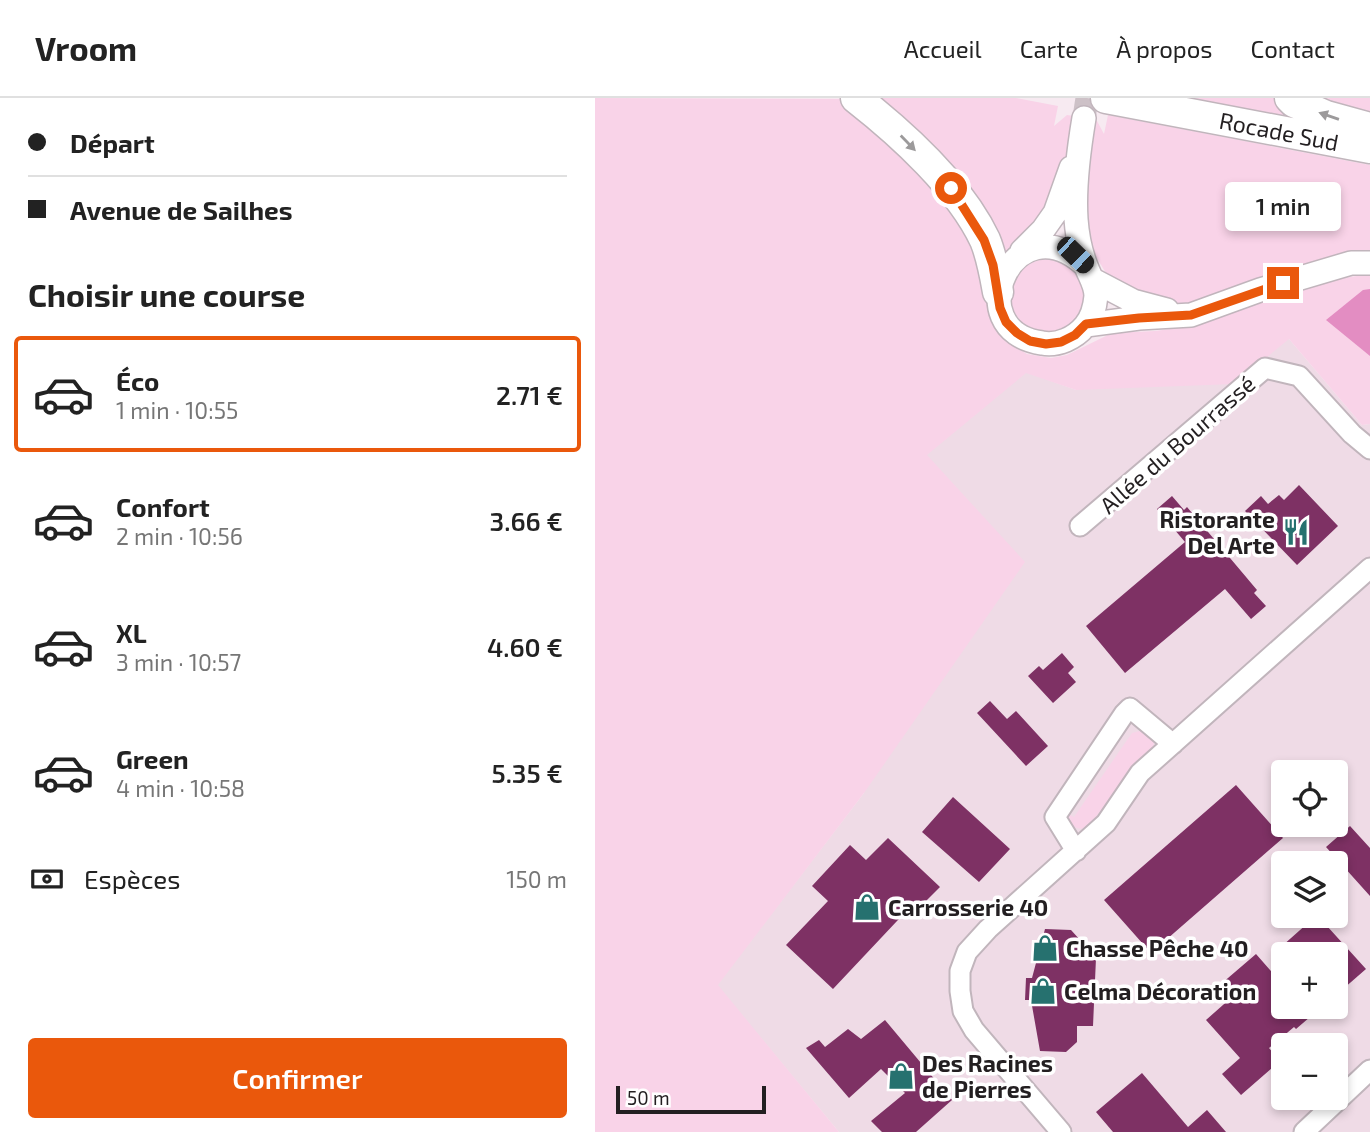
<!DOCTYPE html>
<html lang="fr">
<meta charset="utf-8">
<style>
:root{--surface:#fff;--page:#f2f2f2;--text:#222;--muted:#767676;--line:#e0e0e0;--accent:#ea580c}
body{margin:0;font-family:"Exo 2",sans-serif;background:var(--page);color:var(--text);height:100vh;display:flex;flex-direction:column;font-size:26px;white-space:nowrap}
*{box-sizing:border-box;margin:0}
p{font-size:23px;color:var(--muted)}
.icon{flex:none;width:38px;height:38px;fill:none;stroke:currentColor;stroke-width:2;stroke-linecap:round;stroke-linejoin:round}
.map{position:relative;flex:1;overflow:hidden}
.panel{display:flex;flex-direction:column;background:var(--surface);width:595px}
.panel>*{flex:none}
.hud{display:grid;align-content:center;height:154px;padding:0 28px;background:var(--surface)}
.buttons{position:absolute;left:676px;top:662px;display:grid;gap:14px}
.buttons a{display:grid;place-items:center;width:77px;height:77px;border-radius:7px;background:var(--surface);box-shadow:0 4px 10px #0003;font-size:35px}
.scale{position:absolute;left:21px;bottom:18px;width:150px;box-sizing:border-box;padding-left:7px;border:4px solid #231f21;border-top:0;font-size:19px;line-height:24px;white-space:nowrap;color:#231f21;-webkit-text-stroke:5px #fff;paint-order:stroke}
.end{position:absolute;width:32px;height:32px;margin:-16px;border:9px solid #ea580c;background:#fff;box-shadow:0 0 0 4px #fff}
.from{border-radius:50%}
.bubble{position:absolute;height:49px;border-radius:7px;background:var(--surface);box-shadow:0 4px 10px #0003;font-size:23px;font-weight:600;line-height:49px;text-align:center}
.car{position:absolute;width:21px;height:42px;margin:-21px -10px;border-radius:9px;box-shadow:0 0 5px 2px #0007;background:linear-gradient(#222 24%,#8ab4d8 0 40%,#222 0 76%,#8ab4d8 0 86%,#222 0)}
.hud b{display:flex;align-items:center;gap:24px;height:66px;font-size:26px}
.hud b+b{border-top:2px solid var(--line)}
.hud i{width:18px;height:18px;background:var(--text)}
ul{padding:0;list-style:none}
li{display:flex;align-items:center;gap:21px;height:116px;margin:0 14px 10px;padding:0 14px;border:4px solid transparent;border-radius:7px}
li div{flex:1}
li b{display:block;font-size:26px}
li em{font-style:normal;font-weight:600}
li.active{border-color:var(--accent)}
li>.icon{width:63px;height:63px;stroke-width:1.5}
h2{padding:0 28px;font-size:32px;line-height:84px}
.pay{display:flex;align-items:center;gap:18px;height:77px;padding:0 28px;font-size:26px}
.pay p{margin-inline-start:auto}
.cta{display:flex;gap:14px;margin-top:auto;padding:14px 28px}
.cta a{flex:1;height:80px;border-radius:7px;background:var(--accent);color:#fff;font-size:28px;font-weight:600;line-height:80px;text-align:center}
header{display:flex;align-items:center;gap:42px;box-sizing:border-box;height:98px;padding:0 35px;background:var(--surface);border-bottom:2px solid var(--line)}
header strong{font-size:33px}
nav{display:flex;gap:38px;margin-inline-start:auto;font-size:24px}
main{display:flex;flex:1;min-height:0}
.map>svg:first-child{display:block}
.built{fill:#efdbe6;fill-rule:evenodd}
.green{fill:#f9d3e8}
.water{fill:#e38dc2}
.building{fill:#7e3164}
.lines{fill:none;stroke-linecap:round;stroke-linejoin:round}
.tertiary-tunnel{stroke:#cdc1c7;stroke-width:23;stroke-dasharray:23 11;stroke-linecap:butt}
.minor-casing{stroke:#c1b5bc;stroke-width:23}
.tertiary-casing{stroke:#c1b5bc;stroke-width:26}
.primary-casing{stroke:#c1b5bc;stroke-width:33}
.minor{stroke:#fff;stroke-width:19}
.tertiary{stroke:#fff;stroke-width:23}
.primary{stroke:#fff;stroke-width:30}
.oneway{fill:#9c9a9b}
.route{stroke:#ea580c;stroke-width:9}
.labels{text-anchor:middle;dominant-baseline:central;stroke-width:7;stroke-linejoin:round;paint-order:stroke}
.street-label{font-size:23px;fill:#231f21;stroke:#fff}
.poi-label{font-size:23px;font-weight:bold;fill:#231f21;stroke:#fff;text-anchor:start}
</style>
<header>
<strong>Vroom</strong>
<nav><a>Accueil</a><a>Carte</a><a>À propos</a><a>Contact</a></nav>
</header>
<main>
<section class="panel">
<div class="hud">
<b><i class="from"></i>Départ</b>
<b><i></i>Avenue de Sailhes</b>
</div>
<h2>Choisir une course</h2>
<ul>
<li class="active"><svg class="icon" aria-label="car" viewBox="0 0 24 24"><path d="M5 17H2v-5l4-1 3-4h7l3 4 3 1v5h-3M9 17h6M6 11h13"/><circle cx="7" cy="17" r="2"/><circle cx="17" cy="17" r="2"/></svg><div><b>Éco</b><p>1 min · 10:55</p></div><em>2.71 €</em></li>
<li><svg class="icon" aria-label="car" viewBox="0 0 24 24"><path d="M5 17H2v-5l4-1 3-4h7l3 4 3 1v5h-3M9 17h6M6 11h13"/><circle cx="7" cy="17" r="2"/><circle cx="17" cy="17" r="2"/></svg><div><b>Confort</b><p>2 min · 10:56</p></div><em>3.66 €</em></li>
<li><svg class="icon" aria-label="car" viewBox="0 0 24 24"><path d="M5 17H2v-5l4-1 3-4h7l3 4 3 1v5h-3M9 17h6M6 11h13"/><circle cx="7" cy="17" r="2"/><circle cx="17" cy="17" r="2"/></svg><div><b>XL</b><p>3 min · 10:57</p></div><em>4.60 €</em></li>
<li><svg class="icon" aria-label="car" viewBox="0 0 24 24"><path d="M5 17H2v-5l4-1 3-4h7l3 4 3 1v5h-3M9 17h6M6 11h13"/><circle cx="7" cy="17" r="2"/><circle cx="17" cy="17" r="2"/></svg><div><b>Green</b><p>4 min · 10:58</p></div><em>5.35 €</em></li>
</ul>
<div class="pay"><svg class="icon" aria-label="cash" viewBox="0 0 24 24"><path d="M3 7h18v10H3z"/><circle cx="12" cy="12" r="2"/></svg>Espèces<p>150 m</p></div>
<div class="cta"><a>Confirmer</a></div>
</section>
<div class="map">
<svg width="775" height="1034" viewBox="0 0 775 1034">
<rect width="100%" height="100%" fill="#f7eaf1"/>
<path class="built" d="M694,241l73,86 8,-1v708h-531l-122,-147 147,-192 62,-338 100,-83 50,18zM688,674h52v52h-52zM688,765h52v52h-52zM688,856h52v52h-52zM688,947h52v52h-52z"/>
<path class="green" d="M0,0l247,1 29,23 96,102 21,69 3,26 15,22 21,13 24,4 16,-3 45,-22 43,-2 30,-4 117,-39 28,-8 40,-6v150l-8,1 -73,-86 -55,45 -158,6 -50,-17 -99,82 98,107 -161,231 -146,192 121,147h-244z
M270,0h151l42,8 -4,20 13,-11 7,1c-8,43 -16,94 -50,124 -7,6 -15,10 -22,17z
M561,0h123l43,26z
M710,0h65v16z
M513,17l262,50v89l-173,48 -26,4 -62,-28 -17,-28 -9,-26 9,-104 5,1 7,13z
M416 198a37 37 0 1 1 74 0a37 37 0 1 1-74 0Z
M545,633l11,6 3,6 -2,8 -29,31 -35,45c-11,5 -20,-2 -22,-14l8,4 51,-74 7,-10z"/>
<path class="water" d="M775,191v67l-44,-36 37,-30z"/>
<path class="building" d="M704,387l39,41 -41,39 -52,-54 16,-15 7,8 11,-9 5,5z
M577,398l12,14 3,-3 70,83 -3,3 12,13 -15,13 -26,-30 -100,84 -39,-47 99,-84 -28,-33z
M467,555l12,14 -6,6 8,9 -23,21 -25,-27 11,-10 4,4z
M395,603l17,18 9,-8 32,35 -22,20 -49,-53z
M641,687l47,53 -132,115 -47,-53z
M358,699l57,52 -31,33 -57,-50z
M755,728l20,22v48l-44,-49z
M293,740l52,49 -22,22 -5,-5 -80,85 -47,-44 42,-44 -16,-15 38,-41 16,15z
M722,817l49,54 -31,27v-42h-62z
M450,831l26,1 10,11 -1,16 16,1 -3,68h-16v16l-11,10 -26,-1 -9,-51h-6l1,-22h6z
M661,856l27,31v21h18l9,11 -14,12 -2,-2 -25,21 11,13 -39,34 -19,-21 18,-16 -34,-38 26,-23 -11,-13z
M290,922l67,80 -36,32h-34l-11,-11 34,-28 -24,-24 -32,29 -43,-50 13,-8 6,7 23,-18 13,10z
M547,975l46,54 19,-17 19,22h-113l-17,-20z"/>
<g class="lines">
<path class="tertiary-tunnel" d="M489,20l3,-20"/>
<defs>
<path id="minor" d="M485,428l185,-158 34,8 53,58 18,15
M481,753l-21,-34 69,-103 6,-6 43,36
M466,1034l-87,-102 -11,-19 -3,-20v-20l7,-19 21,-23 118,-106 34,-50 230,-205
M709,1034l66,-62"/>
<path id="tertiary" d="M489,20c-5,30 -10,71 -8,101 1,14 5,34 10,47 4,11 10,19 10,30 -1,11 -4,22 -11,30 -10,12 -27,20 -43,17 -86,-12 -28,-145 44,-77
M427,153l21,-21 12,-17 16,-45
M498,182l40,21 34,9
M491,227l53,-7 52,-3 69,-25 91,-27h19"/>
<path id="primary" d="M261,0c46,36 104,89 129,142 7,17 10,35 13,52
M511,0l264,50
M695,0l4,4 32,14 44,12"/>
</defs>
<use href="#minor" class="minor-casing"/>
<use href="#tertiary" class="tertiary-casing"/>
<use href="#primary" class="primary-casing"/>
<use href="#minor" class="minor"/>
<use href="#tertiary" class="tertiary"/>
<use href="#primary" class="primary"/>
</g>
<defs><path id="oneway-solid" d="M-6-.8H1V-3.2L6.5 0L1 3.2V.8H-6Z" transform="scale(1.75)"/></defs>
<g class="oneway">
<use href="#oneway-solid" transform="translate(734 18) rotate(-161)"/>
<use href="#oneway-solid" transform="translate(313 45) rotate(46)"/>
</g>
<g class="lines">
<path class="route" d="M356,90l33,52 9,25 7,43 6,14 11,11 13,8 16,3 15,-2 14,-7 11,-11 53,-6 52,-3 92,-32"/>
</g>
<defs>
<symbol id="restaurant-bare" viewBox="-9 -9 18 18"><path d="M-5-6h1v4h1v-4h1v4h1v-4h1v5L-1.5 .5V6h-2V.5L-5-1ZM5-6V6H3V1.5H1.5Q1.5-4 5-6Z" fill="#26716f" stroke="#fff" stroke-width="2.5" paint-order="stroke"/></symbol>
<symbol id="shop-bare" viewBox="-9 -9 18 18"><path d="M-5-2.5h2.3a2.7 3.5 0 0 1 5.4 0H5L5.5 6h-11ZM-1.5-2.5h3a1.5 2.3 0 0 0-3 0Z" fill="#26716f" stroke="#fff" stroke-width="2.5" paint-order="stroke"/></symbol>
</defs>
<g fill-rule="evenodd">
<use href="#restaurant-bare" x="682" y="415" width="38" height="38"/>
<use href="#shop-bare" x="253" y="790" width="38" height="38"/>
<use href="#shop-bare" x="431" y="831" width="38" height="38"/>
<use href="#shop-bare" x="429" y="874" width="38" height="38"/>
<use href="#shop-bare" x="287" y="959" width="38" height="38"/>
</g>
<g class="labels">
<g class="street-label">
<text transform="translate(684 33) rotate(11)">Rocade Sud</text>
<text transform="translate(582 346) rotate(-41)">Allée du Bourrassé</text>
</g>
<g class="poi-label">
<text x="680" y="421" text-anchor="end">Ristorante<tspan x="680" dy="26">Del Arte</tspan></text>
<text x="293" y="809">Carrosserie 40</text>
<text x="471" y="850">Chasse Pêche 40</text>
<text x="469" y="893">Celma Décoration</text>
<text x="327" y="965">Des Racines<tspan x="327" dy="26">de Pierres</tspan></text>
</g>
</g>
</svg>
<div class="buttons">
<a><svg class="icon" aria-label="locate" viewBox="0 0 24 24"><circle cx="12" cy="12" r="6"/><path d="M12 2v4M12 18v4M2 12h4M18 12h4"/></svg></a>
<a><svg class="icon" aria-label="layers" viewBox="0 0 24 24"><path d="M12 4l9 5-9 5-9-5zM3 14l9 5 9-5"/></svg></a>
<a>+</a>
<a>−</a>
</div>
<div class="scale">50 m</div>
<i class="end from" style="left:356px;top:90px"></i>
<i class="end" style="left:688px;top:185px"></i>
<div class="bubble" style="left:630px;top:84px;width:116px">1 min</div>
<i class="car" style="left:480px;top:157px;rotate:134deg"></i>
</div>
</main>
